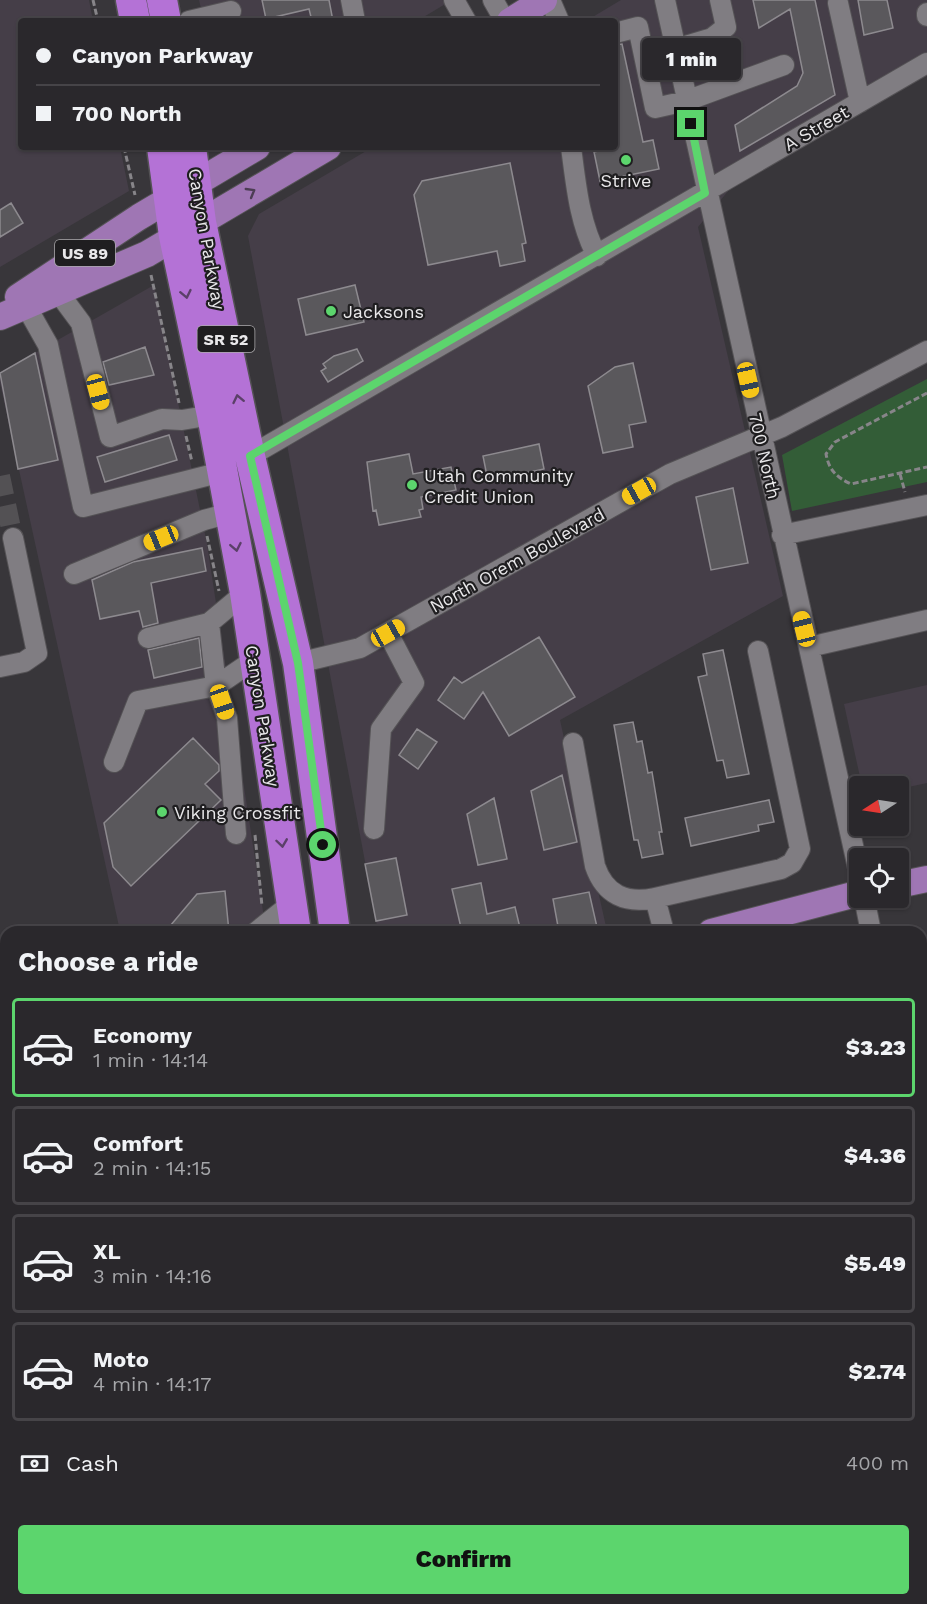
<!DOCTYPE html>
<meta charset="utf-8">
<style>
:root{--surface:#2a282c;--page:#363438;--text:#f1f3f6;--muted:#a5a6a9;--line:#464448;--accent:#5cd56d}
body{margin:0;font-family:"Work Sans",sans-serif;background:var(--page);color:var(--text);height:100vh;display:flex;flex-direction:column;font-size:22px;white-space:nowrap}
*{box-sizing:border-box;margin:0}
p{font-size:20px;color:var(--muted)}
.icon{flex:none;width:33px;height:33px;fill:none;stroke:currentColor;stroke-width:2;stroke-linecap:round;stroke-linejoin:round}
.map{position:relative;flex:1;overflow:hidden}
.panel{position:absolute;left:0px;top:926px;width:927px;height:680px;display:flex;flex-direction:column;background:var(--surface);border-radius:18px 18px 0 0;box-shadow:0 2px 4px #0004,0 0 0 2px var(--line)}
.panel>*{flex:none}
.hud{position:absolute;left:18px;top:18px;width:600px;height:132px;border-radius:6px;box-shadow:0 2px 4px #0004,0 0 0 2px var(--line);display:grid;align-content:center;height:132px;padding:0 18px;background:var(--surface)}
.needle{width:39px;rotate:258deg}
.tools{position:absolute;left:849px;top:776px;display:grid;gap:12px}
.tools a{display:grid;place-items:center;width:60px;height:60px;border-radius:6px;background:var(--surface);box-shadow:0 2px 4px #0004,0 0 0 2px var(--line);font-size:30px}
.end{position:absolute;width:27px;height:27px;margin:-14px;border:8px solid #5cd56d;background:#111;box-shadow:0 0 0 3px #111}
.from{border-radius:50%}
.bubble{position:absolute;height:42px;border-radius:6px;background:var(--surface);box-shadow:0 2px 4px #0004,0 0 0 2px var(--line);font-size:20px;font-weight:800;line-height:42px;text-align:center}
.car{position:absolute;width:18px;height:36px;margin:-18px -9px;border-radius:8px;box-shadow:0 0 4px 2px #0007;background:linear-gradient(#f5c518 24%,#345 0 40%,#f5c518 0 76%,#345 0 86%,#f5c518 0)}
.hud b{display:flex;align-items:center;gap:21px;height:57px;font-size:22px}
.hud b+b{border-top:2px solid var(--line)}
.hud i{width:15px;height:15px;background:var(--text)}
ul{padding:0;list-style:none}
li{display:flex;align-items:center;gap:18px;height:99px;margin:0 12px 9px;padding:0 6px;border:3px solid var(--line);border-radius:6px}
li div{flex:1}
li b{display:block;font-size:22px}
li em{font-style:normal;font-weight:800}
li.current{border-color:var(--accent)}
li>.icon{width:54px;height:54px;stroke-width:1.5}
h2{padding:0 18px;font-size:27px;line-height:72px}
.pay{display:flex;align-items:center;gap:15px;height:66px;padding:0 18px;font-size:22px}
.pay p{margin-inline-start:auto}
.action{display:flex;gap:12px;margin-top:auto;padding:12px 18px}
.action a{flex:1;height:69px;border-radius:6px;background:var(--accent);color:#111;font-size:24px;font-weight:800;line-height:69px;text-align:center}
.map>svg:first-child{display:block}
.built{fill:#453e48}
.green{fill:#335d37}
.building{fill:#5a585c;stroke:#8d8a8f;stroke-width:1.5}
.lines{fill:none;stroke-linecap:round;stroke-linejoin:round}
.minor-tunnel{stroke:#535154;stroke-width:20;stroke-dasharray:20 10;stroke-linecap:butt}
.minor-casing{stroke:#545255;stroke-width:22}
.major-casing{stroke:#545255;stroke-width:28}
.highway-casing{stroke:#545255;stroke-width:33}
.path{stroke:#878589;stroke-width:3;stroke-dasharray:6 3;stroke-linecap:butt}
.minor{stroke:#807d82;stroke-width:20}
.major{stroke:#9f76b4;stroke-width:26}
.highway{stroke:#b472d6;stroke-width:30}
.oneway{stroke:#4c3d54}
.oneway2{stroke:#5b4069}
.route{stroke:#5cd56d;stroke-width:8}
.poi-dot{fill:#5cd56d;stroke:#1f1e20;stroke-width:2}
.labels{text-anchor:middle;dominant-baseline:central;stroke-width:4.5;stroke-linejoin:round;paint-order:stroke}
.shield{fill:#1f1e20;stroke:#acabad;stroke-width:1.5}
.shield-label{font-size:16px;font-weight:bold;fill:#e9e8ea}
.street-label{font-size:18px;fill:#e9e8ea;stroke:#1f1e20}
.poi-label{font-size:18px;fill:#e9e8ea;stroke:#1f1e20;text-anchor:start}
</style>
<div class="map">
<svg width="927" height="1604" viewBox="0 0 927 1604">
<rect width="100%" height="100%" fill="#38363a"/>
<path class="built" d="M0,0h89l4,21h-72v126h99l9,44 -129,76z
M199,0h253l-35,21h-213z
M621,0h306v74l-198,116 -31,37 85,369 -223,124 47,211h-229l-130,-695 11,-22 114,-67h242v-126h-29z
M154,285l53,259 59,387h-146l-120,-548v-10z
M927,685v98l-28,6 -1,-3h-36l-18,-82z
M6,1081v518h390l1,5h-397v-522z"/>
<path class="green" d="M927,379v103l-135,29 -10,-56z"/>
<path class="building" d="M262,0h67l4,21h-21l-3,-12 -43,10z
M753,0h62l20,95 -95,56 -5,-26 62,-39 6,-13 -13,-64 -31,19z
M858,0h29l6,28 -29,7z
M622,44l21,98 10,-2 6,29 -59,12 -6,-29 21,-5v-102z
M510,163l16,80 -4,1 3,17 -25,5 -3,-15 -69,14 -14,-70 8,-14z
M11,203l12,20 -23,14v-27z
M355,285l9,37 -58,13 -8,-36z
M145,347l9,28 -45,10 -6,-23z
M357,349l6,12 -35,21 -7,-11 5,-3 -3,-4 11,-8z
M35,353l23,107 -40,9 -18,-96z
M633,363l13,59 -17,3 4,22 -30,6 -15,-67 27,-19z
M169,435l8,25 -72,22 -8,-25z
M539,444l5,25 -56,12 -5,-25z
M409,454l4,20 38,-7 5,23 -35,7 2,12 -4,1 2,7 -42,8 -3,-15 -3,1 -6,-49z
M733,488l15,75 -37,7 -15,-73z
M202,548l4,23 -55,12 7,40 -15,4 -4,-16 -39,8 -8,-39 41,-18z
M539,637l36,60 -66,39 -26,-44 -19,27 -26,-19 16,-23 8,6z
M199,638l3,29 -48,11 -6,-28z
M723,650l26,124 -22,4 -4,-18 -6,1 -19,-84 9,-2 -4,-21z
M633,722l4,20 5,-1 6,32 4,-1 10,60h-3l4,22 -21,4 -4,-18h-4l-20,-115z
M417,729l20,13 -19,27 -19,-14z
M193,738l26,27v6l-14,13 16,16 -90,86 -18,-19 -9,-44z
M562,775l15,67 -33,8 -13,-59z
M494,798l13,61 -29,6 -11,-51z
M769,800l5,22 -16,3 1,6 -68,15 -6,-28z
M396,858l11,57 -31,6 -11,-57z
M481,883l6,31 28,-7 6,25h-59l-10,-43z
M225,891l4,41h-64l32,-38z
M589,892l8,35 -38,5 -6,-33z"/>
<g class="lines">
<path class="minor-tunnel" d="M0,476l13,62"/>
<defs>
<path id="minor" d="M351,0l4,21
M454,0l12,21
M493,0l12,21
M550,0l9,21
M665,0l195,877
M838,3l22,99
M927,13v3
M189,21l42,-10
M615,33l23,-6 17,81 31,-7 98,-36
M675,49l37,-11 14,-11 -6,-27
M571,147c5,37 8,75 26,109
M58,292l23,31 29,114 52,-18 20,1 30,-5
M26,306l22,39 35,162 139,-35
M250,456l677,-393
M782,535l145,-30
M74,574l130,-54 26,-7
M209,623l36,-30
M148,638l61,-15 7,63 11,32 9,116
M809,647l118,-27
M298,663l62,-15 310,-174 112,-47 145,-76
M0,667l24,-5 13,-9 -24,-115
M573,743l22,123c10,29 31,38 60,32l126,-29 11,-6 8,-14 -42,-198
M114,762l24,-61 78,-15 38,-26
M374,829l7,-100 33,-46 -26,-50
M864,897l7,35
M655,898l9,34
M256,932l35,-28
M921,1095l6,-2
M0,1112l6,-1
M0,1148l6,-10
M921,1167l6,28
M921,1315l6,-1
M0,1550l6,8
M57,1599l9,3 13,-3
M497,1599l1,5
M608,1599l1,5
M815,1599l1,5
M28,1604v-5"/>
<path id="major" d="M510,21l34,-21
M18,297l121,-80 118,-70
M0,317l147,-63 181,-107
M898,885l29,-6
M711,932l149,-39"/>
<path id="highway" d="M131,0l4,21
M162,0l4,21
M162,147l12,89 38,179 33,178 51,339
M191,147l10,75 49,234 48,207 37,269
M437,1599l1,5"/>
</defs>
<use href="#minor" class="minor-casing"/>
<use href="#major" class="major-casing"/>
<use href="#highway" class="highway-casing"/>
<path class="path" d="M93,0l5,21
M124,147l11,48
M151,275l28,128
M927,393l-92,49 -9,12c3,16 10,23 25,30l76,-17
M186,436l6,26
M900,474l5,18
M207,536l12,55
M255,835l7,71
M379,1599l2,5"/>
<use href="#minor" class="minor"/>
<use href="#major" class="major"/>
<use href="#highway" class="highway"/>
</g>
<defs><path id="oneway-chevron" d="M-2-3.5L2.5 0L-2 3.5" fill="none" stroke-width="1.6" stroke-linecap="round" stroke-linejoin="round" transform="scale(1.5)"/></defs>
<use class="oneway" href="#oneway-chevron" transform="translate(251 192) rotate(-30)"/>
<g class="oneway2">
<use href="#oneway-chevron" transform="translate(186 294) rotate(78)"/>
<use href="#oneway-chevron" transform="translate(238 399) rotate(-102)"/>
<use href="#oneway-chevron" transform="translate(236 547) rotate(79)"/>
<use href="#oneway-chevron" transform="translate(282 843) rotate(82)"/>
</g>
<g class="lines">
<path class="route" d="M323,845l-25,-182 -48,-207 455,-263 -14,-69"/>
</g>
<g class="poi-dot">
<circle cx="626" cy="160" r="6"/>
<circle cx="331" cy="311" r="6"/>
<circle cx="412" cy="485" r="6"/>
<circle cx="162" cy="812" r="6"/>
</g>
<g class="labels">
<g class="shield">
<rect x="55" y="240" width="60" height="26" rx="4.5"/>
<rect x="197.5" y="326" width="57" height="26" rx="4.5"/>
</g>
<g class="shield-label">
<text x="85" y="253">US 89</text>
<text x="226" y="339">SR 52</text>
</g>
<g class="street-label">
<text transform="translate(816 128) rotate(-30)">A Street</text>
<text transform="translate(207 239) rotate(80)">Canyon Parkway</text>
<text transform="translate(765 456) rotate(77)">700 North</text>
<text transform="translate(517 560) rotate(-29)">North Orem Boulevard</text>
<text transform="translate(263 716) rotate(81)">Canyon Parkway</text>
</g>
<g class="poi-label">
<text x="626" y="180" text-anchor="middle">Strive</text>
<text x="343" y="311">Jacksons</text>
<text x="424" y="475">Utah Community<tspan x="424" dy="21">Credit Union</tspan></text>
<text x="174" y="812">Viking Crossfit</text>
</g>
</g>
</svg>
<div class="tools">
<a><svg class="needle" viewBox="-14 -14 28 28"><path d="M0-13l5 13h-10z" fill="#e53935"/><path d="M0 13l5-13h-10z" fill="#a5a6a9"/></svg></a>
<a><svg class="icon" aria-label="locate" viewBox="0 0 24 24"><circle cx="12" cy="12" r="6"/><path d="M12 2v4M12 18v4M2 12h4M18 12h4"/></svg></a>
</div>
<i class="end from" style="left:323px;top:845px"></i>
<i class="end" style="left:691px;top:124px"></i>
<div class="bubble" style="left:642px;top:38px;width:99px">1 min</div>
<i class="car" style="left:748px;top:380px;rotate:167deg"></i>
<i class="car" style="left:98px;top:392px;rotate:165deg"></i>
<i class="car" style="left:639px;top:491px;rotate:241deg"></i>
<i class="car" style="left:161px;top:538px;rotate:248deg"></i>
<i class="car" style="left:804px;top:629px;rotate:346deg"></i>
<i class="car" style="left:388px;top:633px;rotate:61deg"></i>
<i class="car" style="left:222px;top:702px;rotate:161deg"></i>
<div class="hud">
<b><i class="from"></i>Canyon Parkway</b>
<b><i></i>700 North</b>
</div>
<section class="panel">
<h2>Choose a ride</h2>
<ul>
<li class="current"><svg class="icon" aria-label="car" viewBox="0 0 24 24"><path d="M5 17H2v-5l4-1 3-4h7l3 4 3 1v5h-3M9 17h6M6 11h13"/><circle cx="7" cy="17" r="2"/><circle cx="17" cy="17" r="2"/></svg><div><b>Economy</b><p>1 min · 14:14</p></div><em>$3.23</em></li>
<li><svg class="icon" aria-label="car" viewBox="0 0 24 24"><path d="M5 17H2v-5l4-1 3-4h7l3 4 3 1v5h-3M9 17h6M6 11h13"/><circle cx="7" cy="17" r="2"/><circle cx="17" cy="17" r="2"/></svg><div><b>Comfort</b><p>2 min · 14:15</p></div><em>$4.36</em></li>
<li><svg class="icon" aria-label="car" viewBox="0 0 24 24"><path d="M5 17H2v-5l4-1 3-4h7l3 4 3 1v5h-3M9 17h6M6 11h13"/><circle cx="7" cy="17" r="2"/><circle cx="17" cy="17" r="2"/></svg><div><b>XL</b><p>3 min · 14:16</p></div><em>$5.49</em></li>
<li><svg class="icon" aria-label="car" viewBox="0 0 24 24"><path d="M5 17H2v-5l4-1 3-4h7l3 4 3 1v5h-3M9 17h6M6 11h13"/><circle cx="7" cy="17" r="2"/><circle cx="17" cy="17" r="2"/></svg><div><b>Moto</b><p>4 min · 14:17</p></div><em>$2.74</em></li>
</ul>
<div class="pay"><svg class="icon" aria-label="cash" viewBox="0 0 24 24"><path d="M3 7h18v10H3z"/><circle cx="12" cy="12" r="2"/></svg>Cash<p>400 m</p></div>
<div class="action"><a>Confirm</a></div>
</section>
</div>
